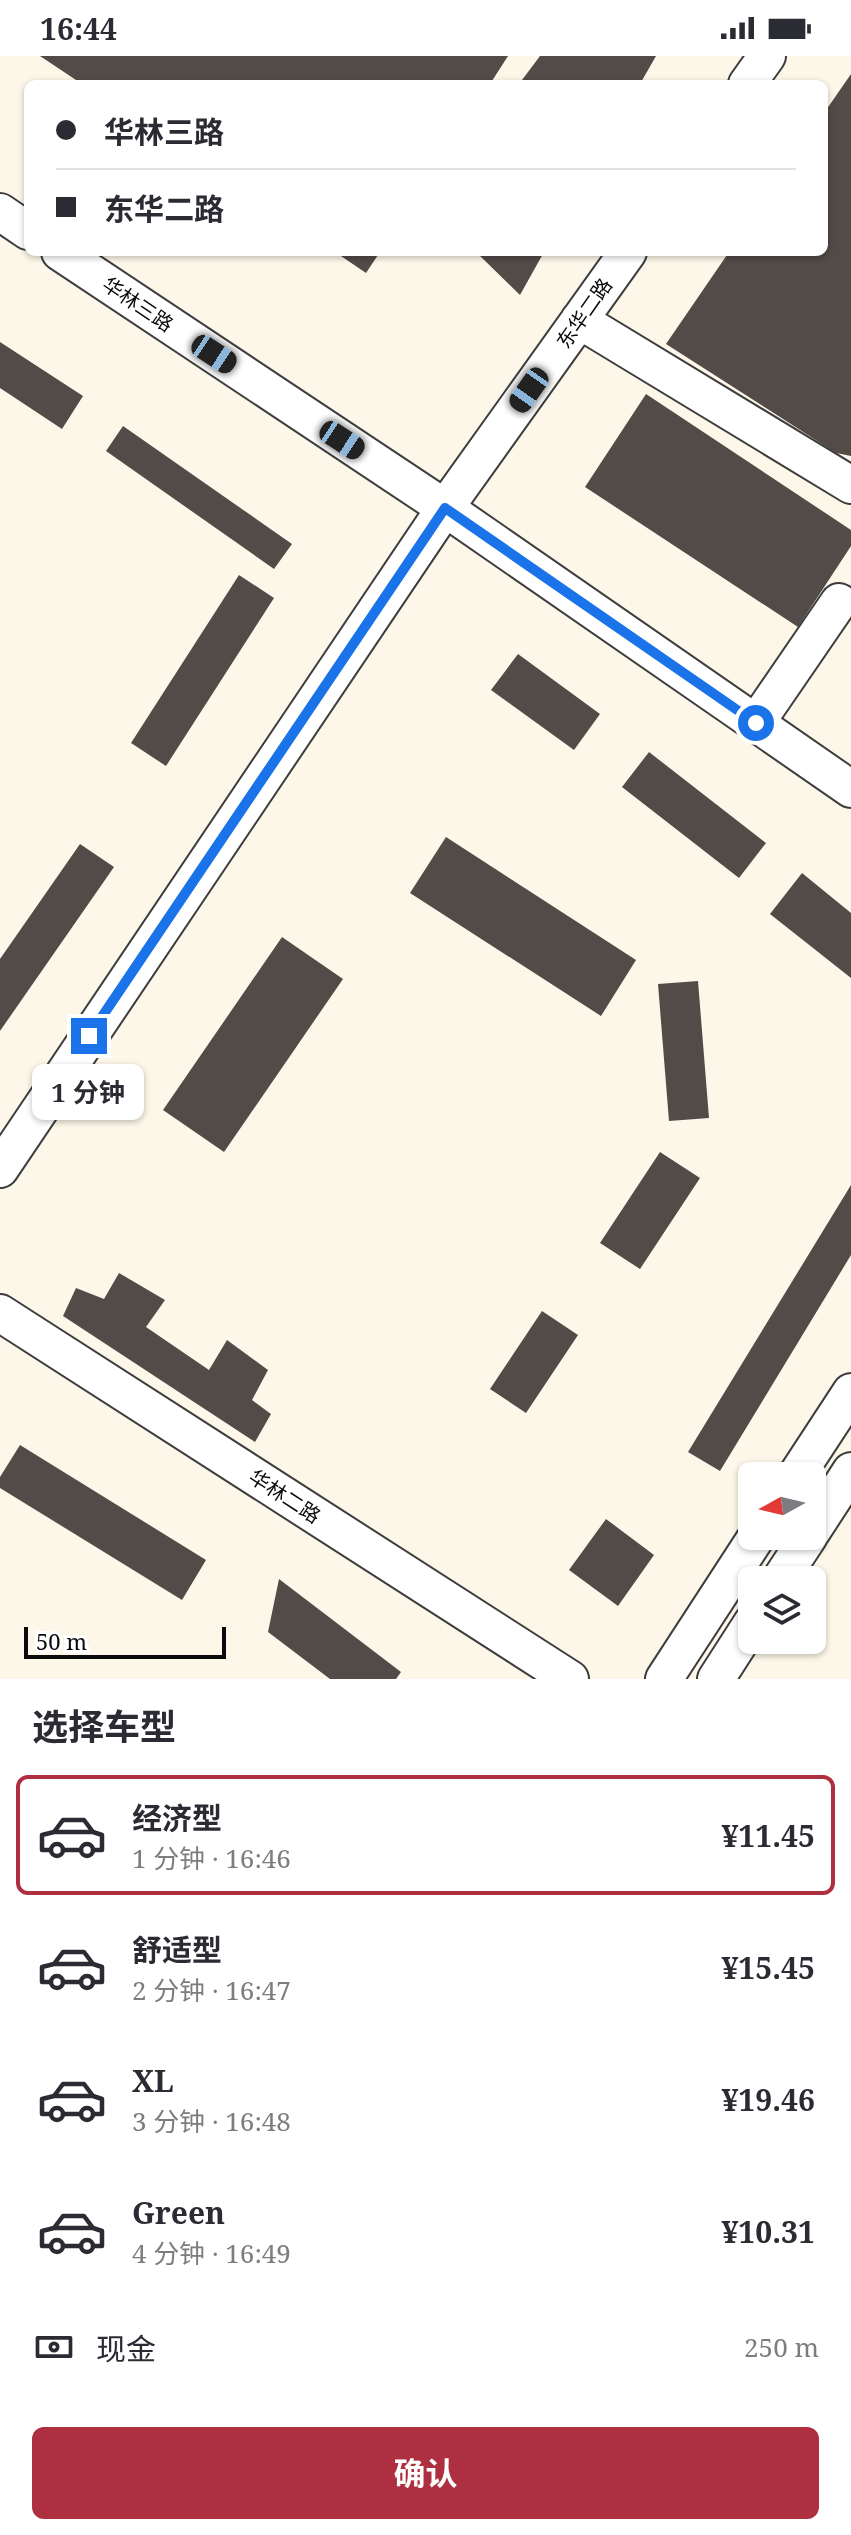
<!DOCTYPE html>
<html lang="zh">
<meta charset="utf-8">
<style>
:root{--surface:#fff;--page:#f2f2f3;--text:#2b2b33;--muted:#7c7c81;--line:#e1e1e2;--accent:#ae2f40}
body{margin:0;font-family:"Noto Serif","Noto Sans SC",serif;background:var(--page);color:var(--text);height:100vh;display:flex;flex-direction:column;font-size:30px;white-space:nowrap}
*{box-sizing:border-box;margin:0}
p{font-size:26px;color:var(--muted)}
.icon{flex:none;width:44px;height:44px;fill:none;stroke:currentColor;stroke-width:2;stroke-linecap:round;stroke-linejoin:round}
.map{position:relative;height:1623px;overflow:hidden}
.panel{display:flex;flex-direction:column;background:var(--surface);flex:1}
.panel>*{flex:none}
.top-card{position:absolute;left:24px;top:24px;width:804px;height:176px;border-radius:12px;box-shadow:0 2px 6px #0004;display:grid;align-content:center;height:176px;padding:0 32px;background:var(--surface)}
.needle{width:52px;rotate:262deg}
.fabs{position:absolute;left:738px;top:1406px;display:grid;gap:16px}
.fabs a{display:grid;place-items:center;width:88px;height:88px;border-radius:12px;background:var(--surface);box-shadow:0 2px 6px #0004;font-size:40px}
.scale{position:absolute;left:24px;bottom:20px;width:202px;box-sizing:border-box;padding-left:8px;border:4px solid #0a0a0a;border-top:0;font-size:22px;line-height:28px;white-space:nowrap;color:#0a0a0a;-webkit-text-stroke:6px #fff;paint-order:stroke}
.end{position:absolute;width:36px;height:36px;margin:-18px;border:10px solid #1a73e8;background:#fff;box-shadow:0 0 0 4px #fff}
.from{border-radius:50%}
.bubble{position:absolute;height:56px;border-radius:12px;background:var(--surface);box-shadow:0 2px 6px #0004;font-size:26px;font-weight:700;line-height:56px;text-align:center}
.car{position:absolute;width:24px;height:48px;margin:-24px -12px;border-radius:10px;box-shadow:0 0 6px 2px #0007;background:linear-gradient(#222 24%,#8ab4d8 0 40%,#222 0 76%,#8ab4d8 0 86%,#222 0)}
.top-card b{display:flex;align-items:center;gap:28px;height:76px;font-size:30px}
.top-card b+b{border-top:2px solid var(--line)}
.top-card i{width:20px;height:20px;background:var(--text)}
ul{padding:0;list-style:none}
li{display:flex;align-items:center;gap:24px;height:120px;margin:0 16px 12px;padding:0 16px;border:4px solid transparent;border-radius:12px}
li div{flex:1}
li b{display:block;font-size:30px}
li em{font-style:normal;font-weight:700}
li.selected{border-color:var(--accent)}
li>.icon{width:72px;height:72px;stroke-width:1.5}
h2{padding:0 32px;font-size:36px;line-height:96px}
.pay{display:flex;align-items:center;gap:20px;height:88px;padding:0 32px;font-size:30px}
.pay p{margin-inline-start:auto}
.cta{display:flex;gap:16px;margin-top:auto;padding:16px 32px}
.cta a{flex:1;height:92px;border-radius:12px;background:var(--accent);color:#fff;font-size:32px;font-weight:700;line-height:92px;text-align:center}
.status{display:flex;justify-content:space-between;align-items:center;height:56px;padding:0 40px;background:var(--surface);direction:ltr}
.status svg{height:22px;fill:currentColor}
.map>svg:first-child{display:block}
.building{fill:#524b48}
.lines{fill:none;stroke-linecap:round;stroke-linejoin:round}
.minor-casing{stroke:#3d3d3d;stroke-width:40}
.minor{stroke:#fff;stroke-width:36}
.route{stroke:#1a73e8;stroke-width:10}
.labels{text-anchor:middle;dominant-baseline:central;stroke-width:8;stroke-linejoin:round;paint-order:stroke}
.street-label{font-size:20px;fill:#0a0a0a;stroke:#fff}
</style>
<div class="status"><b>16:44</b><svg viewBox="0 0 49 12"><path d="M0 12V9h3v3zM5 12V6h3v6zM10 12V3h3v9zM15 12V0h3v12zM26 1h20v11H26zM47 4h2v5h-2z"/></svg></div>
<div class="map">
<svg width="851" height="1623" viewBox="0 0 851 1623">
<rect width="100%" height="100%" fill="#fdf7e9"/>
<path class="building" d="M40,0h468l-18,28h-408z
M540,0h116l-16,28h-121z
M851,18v382l-15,-3 -170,-109 63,-92h95v-139z
M335,196h45l-14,21z
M476,196h68l-24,43z
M0,286l83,54 -21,33 -62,-41z
M646,338l205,136v16l-53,81 -213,-140z
M123,370l169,118 -18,25 -168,-118z
M239,519l35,23 -108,168 -35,-23z
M518,598l82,60 -26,36 -83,-60z
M649,696l117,91 -27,35 -117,-91z
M446,781l190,123 -35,56 -191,-123z
M80,788l34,23 -114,164v-72z
M802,817l49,40v65l-81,-64z
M282,881l61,42 -119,173 -61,-42z
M698,925l11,137 -40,3 -11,-137z
M660,1096l40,26 -60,91 -40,-26z
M851,1129v70l-131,216 -32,-19z
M119,1217l46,27 -19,27 63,43 18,-30 41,30 -16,30 19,14 -16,28 -192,-126 13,-28 28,11z
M542,1255l36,24 -52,78 -36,-24z
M20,1389l186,115 -24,40 -182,-112v-11z
M606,1463l48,36 -36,51 -49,-36z
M279,1523l122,93 -5,7h-66l-62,-47z"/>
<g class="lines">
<defs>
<path id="minor" d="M747,28l20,-28
M0,156l28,19
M60,196l385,256 406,281
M579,264l272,165
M756,667l83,-121
M0,1113l445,-661 183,-256
M0,1257l570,366
M796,1420l55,-84
M812,1475l39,-60
M780,1524l29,-44
M664,1623l93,-143
M716,1623l36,-56"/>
</defs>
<use href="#minor" class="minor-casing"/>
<use href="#minor" class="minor"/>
</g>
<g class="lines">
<path class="route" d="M89,980l356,-528 311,215"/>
</g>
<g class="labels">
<g class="street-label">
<text transform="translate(138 248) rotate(34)">华林三路</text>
<text transform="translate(584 257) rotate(-55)">东华二路</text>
<text transform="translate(285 1440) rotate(33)">华林二路</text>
</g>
</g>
</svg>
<div class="fabs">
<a><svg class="needle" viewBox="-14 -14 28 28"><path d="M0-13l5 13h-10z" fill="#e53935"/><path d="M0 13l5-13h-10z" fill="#7c7c81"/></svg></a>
<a><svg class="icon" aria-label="layers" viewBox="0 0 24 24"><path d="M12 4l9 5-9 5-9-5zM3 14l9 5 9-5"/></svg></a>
</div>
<div class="scale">50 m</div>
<i class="end from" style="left:756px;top:667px"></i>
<i class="end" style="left:89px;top:980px"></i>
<div class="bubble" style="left:32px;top:1008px;width:112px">1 分钟</div>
<i class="car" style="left:214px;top:298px;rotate:123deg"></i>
<i class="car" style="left:529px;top:334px;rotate:215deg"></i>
<i class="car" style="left:342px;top:384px;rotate:123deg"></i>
<div class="top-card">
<b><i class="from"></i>华林三路</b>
<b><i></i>东华二路</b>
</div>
</div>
<section class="panel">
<h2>选择车型</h2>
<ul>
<li class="selected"><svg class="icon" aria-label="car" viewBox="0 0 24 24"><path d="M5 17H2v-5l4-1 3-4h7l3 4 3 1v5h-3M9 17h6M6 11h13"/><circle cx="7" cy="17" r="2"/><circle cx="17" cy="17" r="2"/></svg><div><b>经济型</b><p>1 分钟 · 16:46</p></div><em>¥11.45</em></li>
<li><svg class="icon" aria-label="car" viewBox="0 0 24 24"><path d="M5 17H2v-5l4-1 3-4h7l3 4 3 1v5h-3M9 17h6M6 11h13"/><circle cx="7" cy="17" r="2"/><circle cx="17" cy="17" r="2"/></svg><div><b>舒适型</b><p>2 分钟 · 16:47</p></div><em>¥15.45</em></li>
<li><svg class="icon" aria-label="car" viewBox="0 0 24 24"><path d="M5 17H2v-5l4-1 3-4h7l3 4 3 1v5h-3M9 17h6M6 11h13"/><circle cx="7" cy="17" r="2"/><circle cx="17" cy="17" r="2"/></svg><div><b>XL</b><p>3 分钟 · 16:48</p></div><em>¥19.46</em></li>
<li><svg class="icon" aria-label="car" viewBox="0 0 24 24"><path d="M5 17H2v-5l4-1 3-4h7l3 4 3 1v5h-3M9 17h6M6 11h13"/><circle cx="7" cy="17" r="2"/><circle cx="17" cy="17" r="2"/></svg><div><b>Green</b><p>4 分钟 · 16:49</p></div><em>¥10.31</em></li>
</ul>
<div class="pay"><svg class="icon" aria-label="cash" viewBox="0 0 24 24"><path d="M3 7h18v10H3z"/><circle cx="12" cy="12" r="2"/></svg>现金<p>250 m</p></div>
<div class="cta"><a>确认</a></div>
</section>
